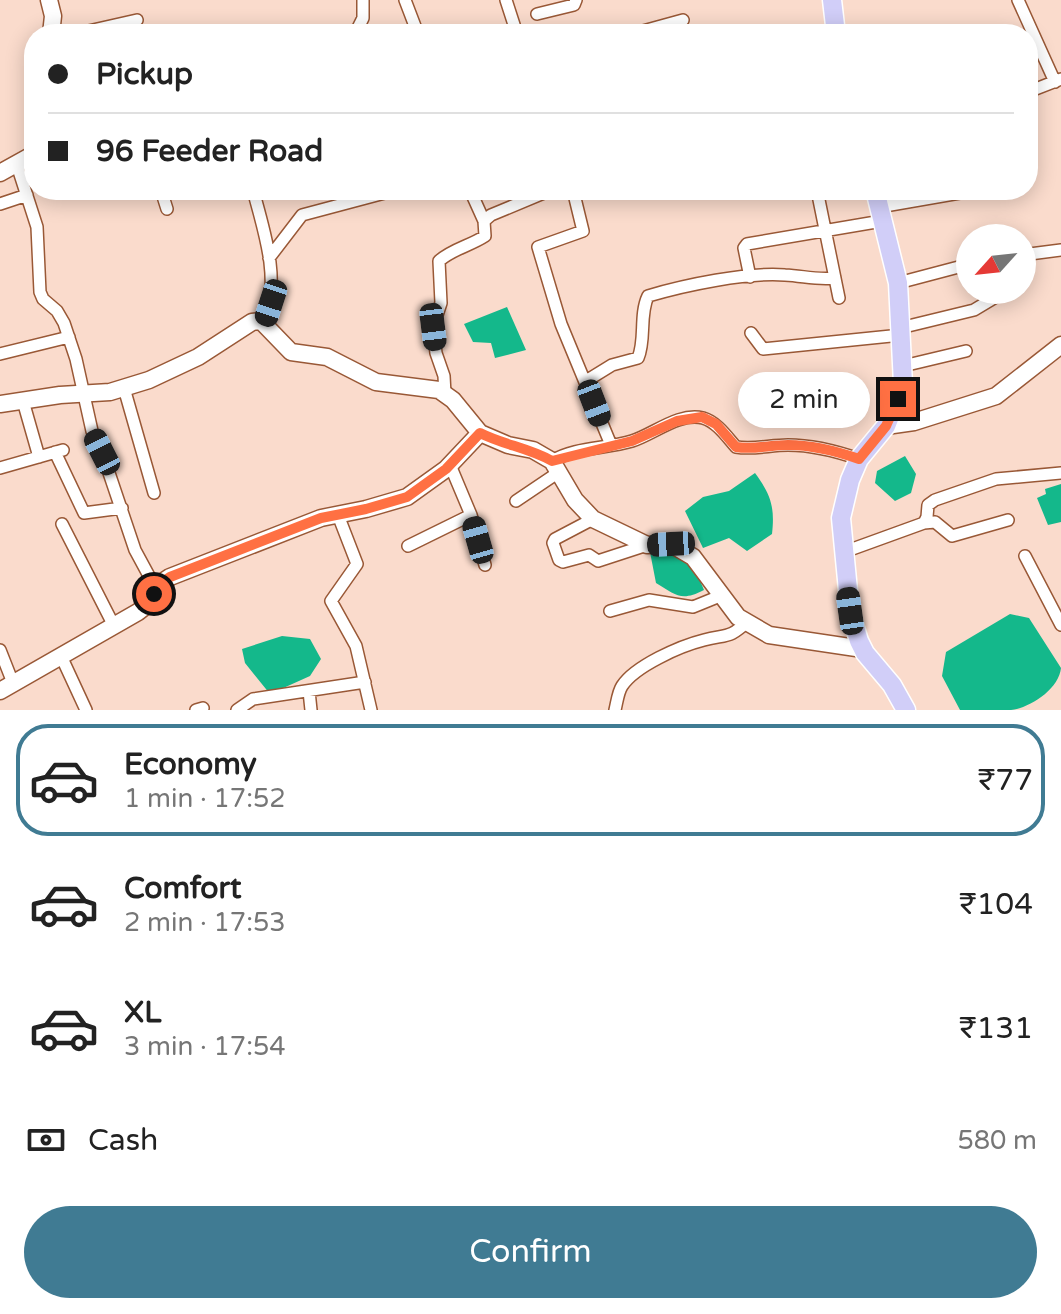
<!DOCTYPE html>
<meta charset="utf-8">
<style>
:root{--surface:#fff;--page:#f2f2f2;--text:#222;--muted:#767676;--line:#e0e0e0;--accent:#407b93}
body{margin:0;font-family:"Varela Round",sans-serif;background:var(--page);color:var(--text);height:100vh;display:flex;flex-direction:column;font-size:30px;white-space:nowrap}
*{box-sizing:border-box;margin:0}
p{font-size:26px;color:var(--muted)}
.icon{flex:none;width:44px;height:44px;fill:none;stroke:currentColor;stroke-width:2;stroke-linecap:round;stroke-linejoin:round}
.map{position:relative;height:710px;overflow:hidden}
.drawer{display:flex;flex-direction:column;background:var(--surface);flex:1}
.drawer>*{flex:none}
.top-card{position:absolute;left:24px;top:24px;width:1014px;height:176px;border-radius:32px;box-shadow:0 4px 20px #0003;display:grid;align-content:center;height:176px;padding:0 24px;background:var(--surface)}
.needle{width:52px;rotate:243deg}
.buttons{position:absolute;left:956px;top:224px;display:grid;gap:16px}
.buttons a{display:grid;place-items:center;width:80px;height:80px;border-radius:50%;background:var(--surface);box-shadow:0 4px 20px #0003;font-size:40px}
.end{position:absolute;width:36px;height:36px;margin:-18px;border:10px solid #ff7043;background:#111;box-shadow:0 0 0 4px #111}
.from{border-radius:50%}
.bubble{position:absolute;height:56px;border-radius:28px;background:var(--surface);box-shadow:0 4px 20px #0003;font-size:26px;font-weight:600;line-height:56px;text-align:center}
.car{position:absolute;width:24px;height:48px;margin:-24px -12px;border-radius:10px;box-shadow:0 0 6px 2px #0007;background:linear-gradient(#222 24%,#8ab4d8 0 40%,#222 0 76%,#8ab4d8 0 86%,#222 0)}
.top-card b{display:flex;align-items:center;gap:28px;height:76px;font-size:30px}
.top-card b+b{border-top:2px solid var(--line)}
.top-card i{width:20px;height:20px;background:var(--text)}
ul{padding:14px 0 0;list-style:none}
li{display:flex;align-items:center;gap:24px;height:112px;margin:0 16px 12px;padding:0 8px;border:4px solid transparent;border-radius:32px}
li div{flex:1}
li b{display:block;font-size:30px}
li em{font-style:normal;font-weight:600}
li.current{border-color:var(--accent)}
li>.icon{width:72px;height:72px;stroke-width:1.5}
.pay{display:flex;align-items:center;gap:20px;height:88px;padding:0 24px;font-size:30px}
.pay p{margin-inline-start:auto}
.action{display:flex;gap:16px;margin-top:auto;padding:16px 24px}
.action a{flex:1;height:92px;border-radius:48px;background:var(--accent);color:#fff;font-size:32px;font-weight:600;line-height:92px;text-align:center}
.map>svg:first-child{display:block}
.water{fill:#14b88b}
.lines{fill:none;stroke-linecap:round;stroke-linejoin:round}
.street-casing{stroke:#995836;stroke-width:14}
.secondary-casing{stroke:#995836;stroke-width:19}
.primary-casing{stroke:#fff;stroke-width:21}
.street{stroke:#fff;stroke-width:11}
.secondary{stroke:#fff;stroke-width:16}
.primary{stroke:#d1cef8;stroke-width:18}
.route{stroke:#ff7043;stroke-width:10}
</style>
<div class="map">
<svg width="1061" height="710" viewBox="0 0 1061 710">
<rect width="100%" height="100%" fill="#fadbcc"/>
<path class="water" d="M507,307l19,43 -31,8 -4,-15 -18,-1 -9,-18z
M905,456l11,18 -5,19 -16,8 -20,-18 2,-12z
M755,473c16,22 20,34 17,61l-25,17 -18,-13 -26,10 -18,-37 18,-14 26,-6z
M1061,484v38l-13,3 -11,-27 9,-4 -1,-5z
M661,548l32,16 11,26c-23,12 -28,5 -48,-7l-6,-31z
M1010,614l19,4 32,50c-2,21 -31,40 -50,42 -17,0 -34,0 -51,0l-18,-34 4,-24z
M282,636l28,3 11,20 -11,17 -40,18 -25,-31 -3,-14z"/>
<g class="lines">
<defs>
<path id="street" d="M405,0l13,34
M506,0l11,34
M1018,0l37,82
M537,14l37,-9 2,-5
M75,34l62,-14
M355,34l8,-16v-18
M632,34l51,-14
M1028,92l33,-13
M17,165l20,62 3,65 3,7 14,12 7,12 12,36 16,72 10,21 33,98 20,37
M161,190l6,19
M253,190c12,44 27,88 12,133
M470,190l14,31
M573,190l10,41 -45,16 23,77 50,121
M817,190l22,108
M0,204l27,-9
M879,207l98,-17
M1022,255l39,-5
M269,258l33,-43 94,-25
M750,277l-6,-29 3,-4 135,-23
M898,283l72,-19
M900,328l74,-18 20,-12 1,-8
M751,333l12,16 138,-14
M0,354l69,-17
M903,366l63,-15
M586,381l26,-16 26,-7c8,-18 1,-43 10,-62 37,-11 99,-24 137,-21 19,1 31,5 50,3
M124,388l30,105
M445,394l-1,-18 -8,-23 -3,-26 8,-24 -2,-42c13,-12 31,-15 46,-25l-1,-15 7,-6 60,-25
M23,401l16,56
M55,452l29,61 38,-5
M552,461c23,-14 54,-12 80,-20 22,-7 47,-29 71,-23 14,4 24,19 33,29 18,3 34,-2 52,-2 25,0 48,6 71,14
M450,465l21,50 14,50
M0,468l63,-18
M516,501l43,-29
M338,515l19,49 -26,37 25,45 15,64
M593,519l-38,20 -2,4 6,17 4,2 26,-7 9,6 49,-16
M924,523l11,-1 17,14 56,-16
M62,524l52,102
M408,546l63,-31
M844,552l80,-29 3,-6 1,-12 7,-5 61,-21 65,-6
M1025,556l36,69
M610,611l39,-11 44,7 27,-11
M0,650l13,33
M61,656l25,54
M309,691l2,19
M196,710l7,-2
M237,710l16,-11 112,-17
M615,710c2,-8 3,-18 7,-24 13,-20 58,-40 82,-46 24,-6 25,-1 44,-19"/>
<path id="secondary" d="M49,0l4,16 -2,18
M0,173l34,-19
M0,404l60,-9 50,-3 39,-12 49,-23 54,-35 9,-1 30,31 36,5 49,25 63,8 14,10 27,33 28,12 25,5 19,11 23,39 18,19 54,26 24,-1 22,13 45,60 31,18 94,14
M886,426l28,-4 82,-26 65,-51
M0,691l138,-79 14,-11 3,-14 15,-10 151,-59 45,-9 41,-12 39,-28 34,-36"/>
<path id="primary" d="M832,0l4,34
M875,190l23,93 5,101 -17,42 -27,33 -9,21 -9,38 9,93 9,30 6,12 27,32 14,25"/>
</defs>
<use href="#street" class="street-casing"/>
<use href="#secondary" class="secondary-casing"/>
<use href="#primary" class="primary-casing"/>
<use href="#street" class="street"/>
<use href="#secondary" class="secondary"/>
<use href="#primary" class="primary"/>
</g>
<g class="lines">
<path class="route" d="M154,594l1,-7 15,-10 151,-59 45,-9 41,-12 39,-28 34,-36c24,12 49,15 72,28l80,-20 45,-20 25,-4 14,7 20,23c18,3 34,-2 52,-2 25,0 48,6 71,14l27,-33 12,-27"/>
</g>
</svg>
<div class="buttons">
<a><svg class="needle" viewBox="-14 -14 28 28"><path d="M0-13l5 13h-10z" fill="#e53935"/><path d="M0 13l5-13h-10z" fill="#767676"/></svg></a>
</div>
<i class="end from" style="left:154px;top:594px"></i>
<i class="end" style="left:898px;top:399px"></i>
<div class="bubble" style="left:738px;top:372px;width:132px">2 min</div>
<i class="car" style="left:271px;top:303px;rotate:198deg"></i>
<i class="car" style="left:433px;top:327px;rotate:173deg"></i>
<i class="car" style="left:594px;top:403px;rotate:159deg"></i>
<i class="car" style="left:102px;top:452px;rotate:333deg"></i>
<i class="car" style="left:478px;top:540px;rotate:344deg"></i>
<i class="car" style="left:671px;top:544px;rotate:267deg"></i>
<i class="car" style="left:850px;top:611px;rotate:352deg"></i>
<div class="top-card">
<b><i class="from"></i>Pickup</b>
<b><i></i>96 Feeder Road</b>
</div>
</div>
<section class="drawer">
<ul>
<li class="current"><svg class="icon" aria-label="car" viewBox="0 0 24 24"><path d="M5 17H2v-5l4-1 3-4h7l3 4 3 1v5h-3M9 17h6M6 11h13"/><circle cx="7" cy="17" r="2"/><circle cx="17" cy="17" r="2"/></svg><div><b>Economy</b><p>1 min · 17:52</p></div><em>₹77</em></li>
<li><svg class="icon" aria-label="car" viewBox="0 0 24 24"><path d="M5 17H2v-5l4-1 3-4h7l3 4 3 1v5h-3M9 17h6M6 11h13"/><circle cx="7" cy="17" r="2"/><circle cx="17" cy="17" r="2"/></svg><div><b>Comfort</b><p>2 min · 17:53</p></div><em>₹104</em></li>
<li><svg class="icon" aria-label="car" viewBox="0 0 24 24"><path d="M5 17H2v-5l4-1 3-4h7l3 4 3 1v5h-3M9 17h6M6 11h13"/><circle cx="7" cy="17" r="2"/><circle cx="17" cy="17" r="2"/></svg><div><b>XL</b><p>3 min · 17:54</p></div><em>₹131</em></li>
</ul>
<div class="pay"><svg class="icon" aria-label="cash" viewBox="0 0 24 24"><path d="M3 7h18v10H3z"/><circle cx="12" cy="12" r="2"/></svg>Cash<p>580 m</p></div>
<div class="action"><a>Confirm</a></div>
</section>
